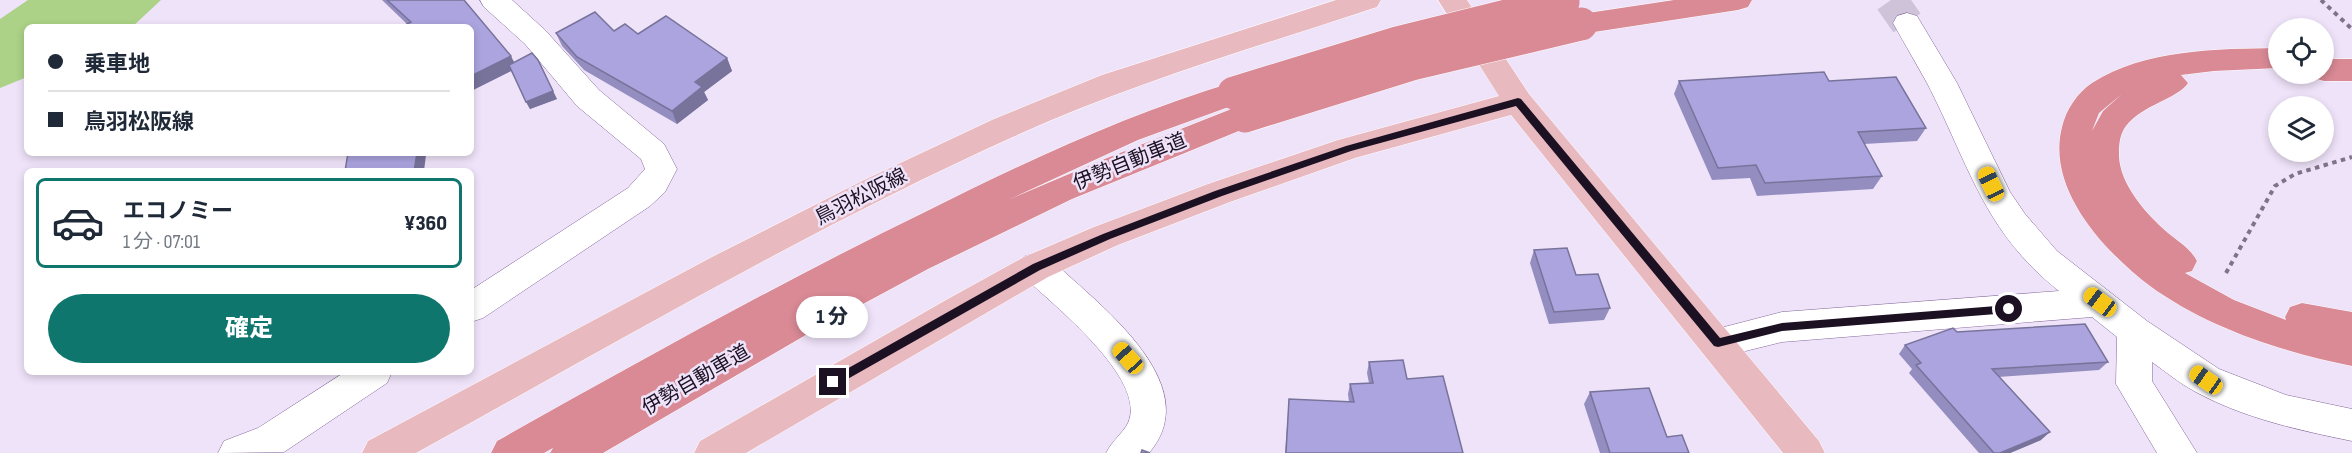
<!DOCTYPE html>
<html lang="ja">
<meta charset="utf-8">
<style>
:root{--surface:#fff;--page:#f6f6f7;--text:#1f2937;--muted:#747a83;--line:#e0e1e3;--accent:#0f766e}
body{margin:0;font-family:"Sofia Sans Condensed","Noto Sans JP",sans-serif;background:var(--page);color:var(--text);height:100vh;display:flex;flex-direction:column;font-size:22px;white-space:nowrap}
*{box-sizing:border-box;margin:0}
p{font-size:20px;color:var(--muted)}
.icon{flex:none;width:33px;height:33px;fill:none;stroke:currentColor;stroke-width:2;stroke-linecap:round;stroke-linejoin:round}
.map{position:relative;flex:1;overflow:hidden}
.details{position:absolute;left:24px;top:168px;width:450px;height:207px;display:flex;flex-direction:column;background:var(--surface);border-radius:9px;box-shadow:0 3px 9px #0003}
.details>*{flex:none}
.top-card{position:absolute;left:24px;top:24px;width:450px;height:132px;border-radius:9px;box-shadow:0 3px 9px #0003;display:grid;align-content:center;height:132px;padding:0 24px;background:var(--surface)}
.tools{position:absolute;left:2268px;top:18px;display:grid;gap:12px}
.tools a{display:grid;place-items:center;width:66px;height:66px;border-radius:50%;background:var(--surface);box-shadow:0 3px 9px #0003;font-size:30px}
.end{position:absolute;width:27px;height:27px;margin:-14px;border:8px solid #1c1023;background:#fff;box-shadow:0 0 0 3px #fff}
.from{border-radius:50%}
.bubble{position:absolute;height:42px;border-radius:21px;background:var(--surface);box-shadow:0 3px 9px #0003;font-size:20px;font-weight:800;line-height:42px;text-align:center}
.car{position:absolute;width:18px;height:36px;margin:-18px -9px;border-radius:8px;box-shadow:0 0 4px 2px #0007;background:linear-gradient(#f5c518 24%,#345 0 40%,#f5c518 0 76%,#345 0 86%,#f5c518 0)}
.top-card b{display:flex;align-items:center;gap:21px;height:57px;font-size:22px}
.top-card b+b{border-top:2px solid var(--line)}
.top-card i{width:15px;height:15px;background:var(--text)}
ul{padding:10px 0 0;list-style:none}
li{display:flex;align-items:center;gap:18px;height:90px;margin:0 12px 9px;padding:0 12px;border:3px solid transparent;border-radius:9px}
li div{flex:1}
li b{display:block;font-size:22px}
li em{font-style:normal;font-weight:800}
li.current{border-color:var(--accent)}
li>.icon{width:54px;height:54px;stroke-width:1.5}
.cta{display:flex;gap:12px;margin-top:auto;padding:12px 24px}
.cta a{flex:1;height:69px;border-radius:36px;background:var(--accent);color:#fff;font-size:24px;font-weight:800;line-height:69px;text-align:center}
.map>svg:first-child{display:block}
.green{fill:#abd286}
.lines{fill:none;stroke-linecap:round;stroke-linejoin:round}
.minor-tunnel{stroke:#cfc3d9;stroke-width:33;stroke-dasharray:33 16;stroke-linecap:butt}
.minor-casing{stroke:#846799;stroke-width:1}
.primary-casing{stroke:#fff;stroke-width:1}
.motorway-casing{stroke:#fff;stroke-width:1}
.path{stroke:#7f7387;stroke-width:4;stroke-dasharray:4.5 4.5;stroke-linecap:butt}
.minor{fill:#fff;fill-rule:evenodd}
.primary{fill:#e8b9bf;fill-rule:evenodd}
.motorway{fill:#d98a95;fill-rule:evenodd}
.motorway-bridge-casing{stroke:#fff;stroke-width:34;stroke-linecap:butt}
.motorway-bridge{stroke:#d98a95;stroke-width:33}
.wall{fill:#948dbf}
.shaded-wall{fill:#78739b}
.building{fill:#aca4de;stroke:#78739b;stroke-width:1.5}
.route{fill:#1c1023}
.labels{text-anchor:middle;dominant-baseline:central;stroke-width:5;stroke-linejoin:round;paint-order:stroke}
.street-label{font-size:20px;fill:#1c1023;stroke:#efe3f9}
</style>
<div class="map">
<svg width="2352" height="453" viewBox="0 0 2352 453">
<rect width="100%" height="100%" fill="#efe3f9"/>
<path class="green" d="M28,0h133l-29,27h-105v50l-27,11v-69z"/>
<g class="lines">
<path class="minor-tunnel" d="M1891,0l16,23"/>
<defs>
<path id="minor" d="M480,0h32l33,30 54,60 65,54 13,25 -12,23 -15,14 -167,112 -12,4v-32l157,-102 17,-19 -4,-10 -64,-53 -52,-62 -41,-37z
M1907,13l10,3 40,67 53,109 15,22 32,37 90,70 72,48 67,26 66,14v32c-54,-11 -109,-23 -158,-50 -15,-8 -28,-19 -42,-29v19l45,72h-40l-41,-69 1,-47 -25,-20 -310,25 -65,16 -12,-4 -6,-11 6,-11 77,-20 277,-21c-76,-60 -90,-127 -132,-208 -11,-20 -23,-40 -34,-60l4,-7z
M1036,253l12,4c46,44 161,126 101,196h-43c6,-12 17,-20 22,-30 20,-44 -76,-119 -104,-146l-5,-10 5,-10z
M345,372h47l-5,11 -103,69 -66,1 6,-12 34,-13z"/>
<path id="primary" d="M1336,0h45l-4,7c-121,40 -245,76 -362,129 -206,93 -401,208 -599,317h-54l6,-12 344,-184 150,-76 132,-62 108,-44z
M1438,0h29l62,94 290,347 6,12h-42l-272,-338 -156,43 -125,44 -112,43 -70,32 -302,176h-52l6,-12 246,-141 78,-43 70,-30 114,-43 130,-44 161,-44z"/>
<path id="motorway" d="M1674,0h78l-4,7 -10,3 -157,24 -10,-3 -4,-7 4,-7 10,-3z
M2278,48v20l-64,3 -33,4 7,8c-9,15 -46,22 -62,43 -6,8 -7,17 -7,27 -1,30 27,61 49,80 11,9 22,15 29,28l-5,10 -7,2 49,27 52,20 -1,-3 5,-10 12,-4 50,9v54c-70,-14 -144,-38 -202,-80 -46,-35 -104,-97 -88,-159 4,-17 15,-34 30,-44 53,-34 125,-34 186,-35zM2122,94l-19,17 -11,20 7,-18z
M2324,59h28v22h-28l-11,-3 -2,-4h13z
M1234,82l11,3 4,8 -4,8 -107,39 -130,60 94,-40 132,-52 11,-3 11,3 4,8 -4,8 -184,75 -144,70 -117,63 -208,121h-53l3,-5 -9,5h-53l6,-12c141,-79 282,-158 428,-229 100,-50 202,-98 309,-130z"/>
</defs>
<use href="#minor" class="minor-casing"/>
<use href="#primary" class="primary-casing"/>
<use href="#motorway" class="motorway-casing"/>
<path class="path" d="M2321,0l31,29
M2226,273l49,-87 20,-12 57,-17"/>
<use href="#minor" class="minor"/>
<use href="#primary" class="primary"/>
<use href="#motorway" class="motorway"/>
<defs>
<path id="motorway-bridge" d="M1234,93l163,-50 166,-41
M1245,116l167,-52 169,-40"/>
</defs>
<use href="#motorway-bridge" class="motorway-bridge-casing"/>
<use href="#motorway-bridge" class="motorway-bridge"/>
</g>
<path class="wall" d="M382,0h82l50,62 43,37 -27,10 -19,-38 -40,20v-64h-63l-1,-3z
M614,31l24,3 89,24 5,13 -28,21 4,8 -31,24 -93,-54 -22,-24 -6,-13z
M1679,81h150l97,47 -9,13 -53,3 18,32 -9,13 -116,7 -7,-18 -38,2 -38,-86z
M1534,250l42,25 34,33 -6,12 -55,4 -19,-61z
M1957,332l151,30 -9,8 -101,7 43,63 -31,13h-31l-70,-80 3,-4 -13,-15 6,-9z
M1369,362l38,17 56,74h-178l4,-54 60,3 -1,-8 2,-10 19,-1 -2,-10z
M1590,392l77,45 22,16h-89l-16,-49z"/>
<path class="shaded-wall" d="M511,56l6,12 -46,23v-15z
M727,58l5,13 -28,21 4,8 -31,24 -5,-13 23,-29z
M542,68l15,31 -27,10 -4,-7z
M417,153h22l-13,2 -2,16h-10z
M2050,432l-9,8 -31,13h-10z"/>
<path class="building" d="M387,0h77l47,56 -40,20v-49h-61l-3,-3 4,-2z
M595,12l19,19 11,-7 13,10 28,-18 61,42 -32,24 7,5 -30,24 -95,-54 -21,-24z
M532,53l6,7 15,31 -27,11 -17,-37z
M1824,72l5,9 67,-4 30,51 -68,4 24,44 -117,7 -9,-18 -38,3 -39,-87z
M348,153h69l-3,18h-69z
M1567,248l9,27 22,-1 12,34 -56,4 -20,-62z
M2085,324l23,38 -116,7 58,63 -50,21h-6l-78,-88 5,-2 -16,-18 48,-17 4,4z
M1403,360l4,19 36,-3 20,77h-177l3,-54 65,3 -4,-18 23,-1 -4,-21z
M1649,388l18,49 15,-2 7,18h-79l-20,-61z
M1142,450l8,3h-9z"/>
<path class="route" d="M1518,98l3,1 199,239 62,-15 227,-18 5,4 -5,4 -227,18 -64,16 -4,-1 -198,-240 -165,45 -129,45 -112,43 -70,31 -203,115 -4,2 -5,-5 1,-3 204,-115 70,-30 112,-43 131,-45z"/>
<g class="labels">
<g class="street-label">
<text transform="translate(1130 162) rotate(-22)">伊勢自動車道</text>
<text transform="translate(861 197) rotate(-27)">鳥羽松阪線</text>
<text transform="translate(696 380) rotate(-30)">伊勢自動車道</text>
</g>
</g>
</svg>
<div class="tools">
<a><svg class="icon" aria-label="locate" viewBox="0 0 24 24"><circle cx="12" cy="12" r="6"/><path d="M12 2v4M12 18v4M2 12h4M18 12h4"/></svg></a>
<a><svg class="icon" aria-label="layers" viewBox="0 0 24 24"><path d="M12 4l9 5-9 5-9-5zM3 14l9 5 9-5"/></svg></a>
</div>
<i class="end from" style="left:2009px;top:309px"></i>
<i class="end" style="left:833px;top:382px"></i>
<div class="bubble" style="left:796px;top:296px;width:72px">1 分</div>
<i class="car" style="left:1991px;top:184px;rotate:335deg"></i>
<i class="car" style="left:2100px;top:302px;rotate:307deg"></i>
<i class="car" style="left:1128px;top:358px;rotate:318deg"></i>
<i class="car" style="left:2206px;top:380px;rotate:305deg"></i>
<div class="top-card">
<b><i class="from"></i>乗車地</b>
<b><i></i>鳥羽松阪線</b>
</div>
<section class="details">
<ul>
<li class="current"><svg class="icon" aria-label="car" viewBox="0 0 24 24"><path d="M5 17H2v-5l4-1 3-4h7l3 4 3 1v5h-3M9 17h6M6 11h13"/><circle cx="7" cy="17" r="2"/><circle cx="17" cy="17" r="2"/></svg><div><b>エコノミー</b><p>1 分 · 07:01</p></div><em>¥360</em></li>
</ul>
<div class="cta"><a>確定</a></div>
</section>
</div>
